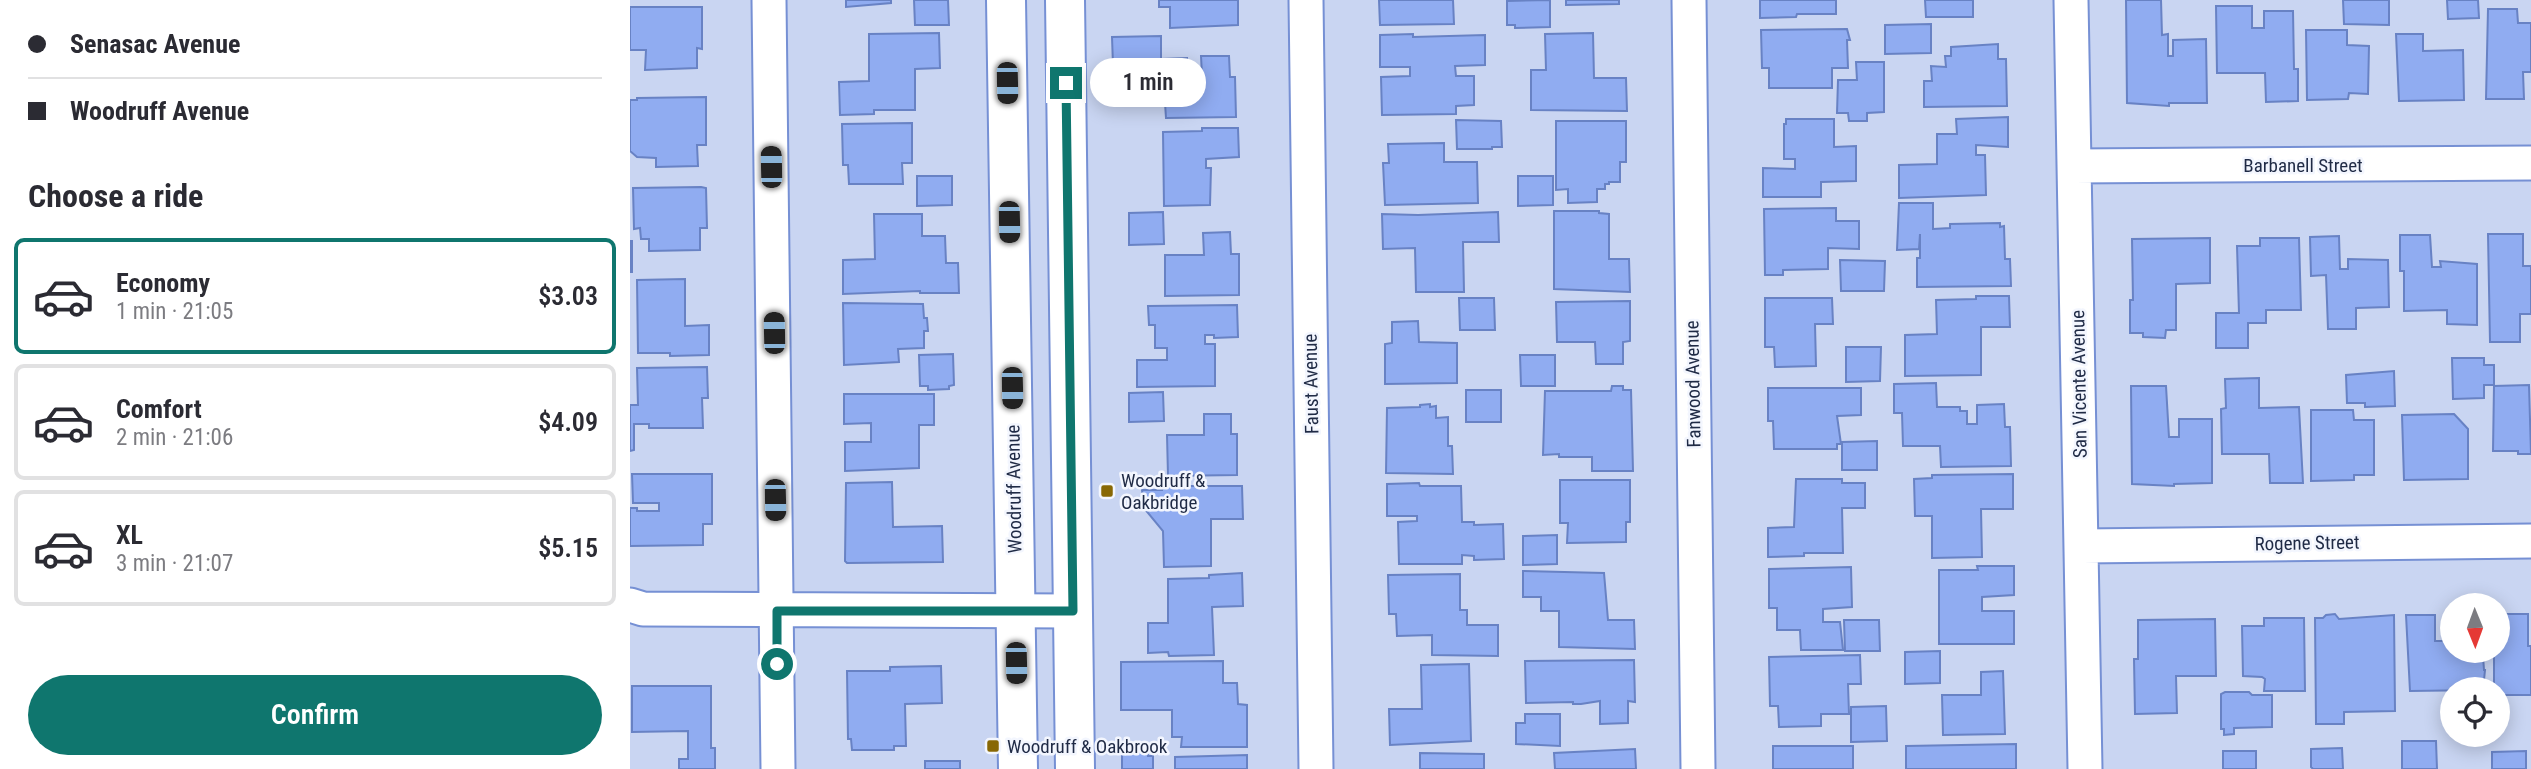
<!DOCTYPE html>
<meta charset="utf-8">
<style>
:root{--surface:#fff;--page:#f2f2f3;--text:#2b2b33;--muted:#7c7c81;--line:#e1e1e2;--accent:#0f766e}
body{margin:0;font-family:"Roboto Condensed",sans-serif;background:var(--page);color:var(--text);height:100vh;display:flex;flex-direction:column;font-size:26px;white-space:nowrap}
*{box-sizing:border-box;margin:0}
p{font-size:23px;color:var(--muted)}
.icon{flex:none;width:38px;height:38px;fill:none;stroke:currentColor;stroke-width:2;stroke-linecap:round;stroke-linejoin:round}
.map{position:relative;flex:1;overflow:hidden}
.panel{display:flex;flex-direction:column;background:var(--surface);width:630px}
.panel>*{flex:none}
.hud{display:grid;align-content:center;height:154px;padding:0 28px;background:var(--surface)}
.needle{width:46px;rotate:179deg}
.fabs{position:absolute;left:1810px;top:593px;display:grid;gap:14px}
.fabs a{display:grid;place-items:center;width:70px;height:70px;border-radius:50%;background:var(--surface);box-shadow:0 4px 18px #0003;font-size:35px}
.end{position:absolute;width:32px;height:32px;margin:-16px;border:9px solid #0f766e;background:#fff;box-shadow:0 0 0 4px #fff}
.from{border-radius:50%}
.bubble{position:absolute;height:49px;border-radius:24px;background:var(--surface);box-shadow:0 4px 18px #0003;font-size:23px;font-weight:600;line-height:49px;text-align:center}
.car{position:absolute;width:21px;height:42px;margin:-21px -10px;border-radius:9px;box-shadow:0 0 5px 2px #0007;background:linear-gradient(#222 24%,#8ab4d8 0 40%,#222 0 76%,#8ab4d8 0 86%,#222 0)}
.hud b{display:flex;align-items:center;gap:24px;height:66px;font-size:26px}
.hud b+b{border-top:2px solid var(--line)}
.hud i{width:18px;height:18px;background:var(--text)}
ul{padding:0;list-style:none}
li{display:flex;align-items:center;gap:21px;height:116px;margin:0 14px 10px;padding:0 14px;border:4px solid var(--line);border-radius:10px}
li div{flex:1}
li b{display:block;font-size:26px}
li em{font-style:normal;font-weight:600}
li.on{border-color:var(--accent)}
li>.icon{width:63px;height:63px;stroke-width:1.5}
h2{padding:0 28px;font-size:32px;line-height:84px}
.button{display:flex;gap:14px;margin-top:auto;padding:14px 28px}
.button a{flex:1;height:80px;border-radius:42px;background:var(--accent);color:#fff;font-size:28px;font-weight:600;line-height:80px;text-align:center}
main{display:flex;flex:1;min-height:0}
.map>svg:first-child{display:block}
.building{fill:#90acf1;stroke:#6882c4;stroke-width:2}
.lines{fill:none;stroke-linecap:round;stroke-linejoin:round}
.minor-casing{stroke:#7690d4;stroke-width:37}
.secondary-casing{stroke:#7690d4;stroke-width:42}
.minor{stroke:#fff;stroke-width:33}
.secondary{stroke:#fff;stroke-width:38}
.route{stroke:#0f766e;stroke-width:9}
.poi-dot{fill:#886805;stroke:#f3f6fe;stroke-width:2.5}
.labels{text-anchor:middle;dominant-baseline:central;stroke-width:5;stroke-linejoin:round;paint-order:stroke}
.street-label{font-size:19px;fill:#1f2a45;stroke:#f3f6fe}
.poi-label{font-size:19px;fill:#1f2a45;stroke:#f3f6fe;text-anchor:start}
</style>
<main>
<section class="panel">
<div class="hud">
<b><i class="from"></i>Senasac Avenue</b>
<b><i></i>Woodruff Avenue</b>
</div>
<h2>Choose a ride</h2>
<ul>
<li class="on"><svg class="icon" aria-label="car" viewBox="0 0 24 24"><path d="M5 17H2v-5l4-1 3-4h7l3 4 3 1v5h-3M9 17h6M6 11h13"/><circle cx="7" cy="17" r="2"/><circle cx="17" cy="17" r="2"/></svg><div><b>Economy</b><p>1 min · 21:05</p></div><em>$3.03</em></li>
<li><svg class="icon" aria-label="car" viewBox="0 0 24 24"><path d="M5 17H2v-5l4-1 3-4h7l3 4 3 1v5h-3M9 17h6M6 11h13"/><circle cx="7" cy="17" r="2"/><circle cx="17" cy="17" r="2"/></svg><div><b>Comfort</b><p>2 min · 21:06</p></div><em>$4.09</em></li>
<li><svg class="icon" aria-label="car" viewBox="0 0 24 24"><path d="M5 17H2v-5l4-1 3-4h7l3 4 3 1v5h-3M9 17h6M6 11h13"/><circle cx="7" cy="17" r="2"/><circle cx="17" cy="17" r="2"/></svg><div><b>XL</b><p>3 min · 21:07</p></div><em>$5.15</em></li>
</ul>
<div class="button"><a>Confirm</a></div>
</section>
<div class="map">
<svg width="1901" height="769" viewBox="0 0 1901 769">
<rect width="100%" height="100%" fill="#c9d5f2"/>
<path class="building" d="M216,0h45v3l-45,4z
M284,0h34l1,25h-34z
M529,0h79v25l-68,3v-21h-11z
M749,0h74l1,24 -74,1z
M920,0v27l-35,1v-3h-8v-24z
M936,0h53v4l-53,1z
M1130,0h76v14h-39l-1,3 -36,1z
M1295,0h48v17h-47z
M1496,0h35l1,35 6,-1v22h5v-16l33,-1 1,64h-38v3l-42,-3z
M1713,0h46v25l-45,-1z
M1817,0h31l1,18 -31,1z
M1586,6h36v22h12v-17h29l1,58h4v32l-32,1 -1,-29h-48z
M0,7h72v42l-5,-1v20l-52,2 1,-20h-16z
M1858,9h29l1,14h13v49h-8l1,27h-38z
M1301,24v29l-46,1v-29z
M1217,29l3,11h-3l1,28h-16v20h-63v-20h-7l-1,-38z
M1676,30h41v15l22,1 -1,48 -19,-1 -1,6 -41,1z
M309,33l1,35 -25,1v41h-41v4l-34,1 -1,-33 30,-1v-47z
M963,33l1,45h32l1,33 -96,-1v-40h15l-1,-36z
M783,34v3l72,-2v30l-30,1 1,10h18v29l-18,1v8l-74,1 -1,-38 29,-1v-9h-30v-32z
M1766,34h27v17l40,-1 1,50 -65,1z
M531,36v23l26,-1v18l15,-1 -1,-19h28l1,21h5l1,40 -70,1 -1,-15h-17v-16h-4v-23l-31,1 -1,-28z
M1368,44v15h8l1,47 -83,1v-26h8l-1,-15 15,1 -1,-11h6v-9z
M1226,62h28v50l-17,1v8h-18l-1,-8h-11l1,-33h19z
M76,97v48h-9l1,21 -42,1v-9l-19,-1 -7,-6v-51h7v-2z
M1378,117v30l-32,-2v10h9l1,40 -87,3v-33l38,-1v-30h20l-1,-15z
M1156,119h48v28l22,-1v35l-35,1v15h-58v-29l32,1v-10h-11v-35h2z
M826,120l45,1 1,26h-10v2h-35z
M926,121h70v41h-6v20h-11v2h-4v5h-8v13l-29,1v-14l-12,1z
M282,123v40h-10l1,21h-54l-1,-19h-5l-1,-41z
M572,128h36l1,29 -33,2v9h5l-1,37 -46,1 -1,-74 39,-1z
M814,143v19h33l1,41 -93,2 -2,-42h6l-1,-19z
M287,176h35v29l-35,1z
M888,176h35v29l-35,1z
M71,187l5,1 1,40h-7v22l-51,1v-12h-8l-1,-11 -6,1 -1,-41z
M1269,203h34v26l17,-1v-4l50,-1v4l4,-1 1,33h5l1,27 -94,1v-29h3v-24l-1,15 -22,1z
M1206,208v13h23v28l-31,-1v21l-45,1v5h-18l-1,-66z
M924,211h45v2l10,1v45h20l1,33 -76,-3z
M533,212l1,32 -35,1v-32z
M868,212l1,30h-36l1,50h-48l-1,-44 -32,1 -1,-35 36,1z
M244,214h48v22h23l1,27h12l1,30h-39v-2l-77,3v-34l32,-1z
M600,232l1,22h8v41l-74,1v-41h39l-1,-22z
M1858,234h35v32h8v48h-11v28h-30z
M1770,235h30l2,32h9l-1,-6 37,3v61l-30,-1v-14l-43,1v-40h-4z
M1709,236l1,33h8v-10l40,1 1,47 -33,1v21h-28l-2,-54 -15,1 -1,-39z
M1580,238v45l-34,1v46h-10l-1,8 -22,-1v-4h-13v-33h3l-1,-61z
M1630,238h39l2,72h-35v13h-18v25h-32v-35h23l-2,-67h23z
M0,241h2v31h-2z
M1210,260l45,1 -1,30h-43z
M55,279v47l24,-1v30l-39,1v-3h-32l-1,-73z
M1346,296h33l1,31h-29v48l-76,1v-41l32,-1 -1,-34 40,-1z
M829,298h35l1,32h-35z
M1135,298h67l1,26h-18l1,42 -41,1 -1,-20h-9z
M1000,301v40l-7,1v22h-27l-1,-22h-38l-1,-40z
M213,303l80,1 1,14h3l1,13h-4v17l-26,1 1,13 -55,3z
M607,305l1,32 -24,1v-3h-9v9h10v42l-78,1v-27h30v-12h-12v-23h-6l-1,-19z
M788,321l1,21 38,1v40l-72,1v-40l7,-1v-21z
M1216,347h35l-1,34 -34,1z
M323,354l1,31 -5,1v3l-21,1v-4h-8l-1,-31z
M890,355h35v31h-34z
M1822,358h32v7h10v20h-10v13l-31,1z
M77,367l1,31h-6l1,30h-54v-4h-15v26l-4,1v-46h8l-1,-37z
M1764,371l1,35 -30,1v-4h-18l-1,-28z
M1629,378v30l40,-1 4,76h-33l-1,-29h-47l-1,-45 5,-1 -1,-29z
M1306,383l1,24h23v4h7v13h10v-19l27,-1 1,23h5l1,39 -70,1 -1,-21h-37l-1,-33h-8v-29z
M1899,385l2,69h-13v-3h-25l1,-65z
M982,386h11v4h8l2,81h-41v-14h-33v-3l-16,1 2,-64h66z
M1501,386h35l3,51h10v-18h33v64l-38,1v2l-42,-2z
M1138,388h93v27l-24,1 4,28h-4v5h-63l-1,-28h-5z
M836,390h35v32h-35z
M533,392l1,29 -35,1v-29z
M214,394h90v31h-15v43l-74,3v-29h26v-19l-27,1z
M800,404v3l6,-1v12l12,-1v29h4l1,28 -67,-1 1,-65 33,-1v-2z
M1681,410h42l1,10h20v55h-20v5l-43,1z
M574,414h27v20h6v41l-69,1 -1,-41h37z
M1824,414l14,15v50l-64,1 -2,-65z
M1247,441v29h-35v-28z
M2,474h80v50h-9v21l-73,1v-38h7v3h22v-8h-26z
M1383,474v35h-32l1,48 -50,1v-42h-17l-1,-37 18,-1v-3z
M1166,479h46v4h23v25h-23l1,45h-39v3l-36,1v-29l26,-1z
M930,480h70v42h-4v20l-59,1 1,-20h-8z
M262,482l1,45 49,-1 1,36 -96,1 -2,-2 1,-78z
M789,483l1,3h41l1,36h12v3l29,-1 1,35 -30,1v-4l-12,-1v9h-63l-1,-42 19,-1v-5h-30v-32z
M532,486h80l1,33h-32v47l-47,1 -1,-36 -19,-23 -2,-18h20z
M927,535v29l-34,1v-29z
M1347,566h37v29l-32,2v14h32v33h-75v-74h39z
M1221,567l1,40 -29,2v13h17l3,28h-42l-1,-20h-23v-22h-8v-39z
M893,571l81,2 4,47h26l1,29 -76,-2v-36h-18v-14h-18z
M612,573l1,33 -31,1 2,48 -45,1 -1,-4 -20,1v-30h20v-44l41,-1v-3z
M830,574v36h7v15h31v31l-66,-1v-20l-35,1 -1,-22h-7l-1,-39z
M1705,614l4,5 55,-4 1,96 -51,1v12h-28l-1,-106h8l3,-3z
M1867,614h31v32h3v49h-34v-5h-3v-39h3z
M1776,615h29v26h17v10h36v5h-5l1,14h1l-2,20 -73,1z
M1634,618h40l1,73h-41l1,-12 -3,-2 -19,-1 -1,-50h22z
M1585,619l1,57h-40l1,37 -42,1 -1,-55h4v-39z
M1214,620h35l1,31h-35z
M1310,651v32l-35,1v-32z
M1230,655l1,29h-13l1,30h-28v12l-42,1 -1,-21h-8l-1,-49z
M1004,660l1,42 -7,-1v22l-28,1v-23l-19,3h-8v-2l-47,1 -1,-42z
M593,661v22h14l1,21 9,1v42h-66l1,-10h-10v-27h-51v-48z
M839,664l2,77 -81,4 -1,-36h33l-1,-44z
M311,666l1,37 -37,1 1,42h-12v4h-42l-1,-11h-3l-1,-68h43v-4z
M1373,671l2,63 -62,1 -1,-40h39v-23z
M2,686h79v62h4v21h-36v-10h9v-28l-56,1z
M1595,692h24l3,3h20v32l-38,1v6l-10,1v-6h-3v-35z
M1256,706l1,35 -36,1v-35z
M895,714h35v32l-44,-2v-21h9z
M1772,741h34l1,28h-35z
M1386,744v25h-110v-23z
M1143,746h80v23h-80z
M1712,748l1,21h-30l-2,-2v-18z
M1005,749l1,20h-81l-1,-16z
M1593,751h33v18h-33z
M1896,751v18h-34v-17z
M492,752h26v4h5v13h-31z
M790,753l64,1v15h-64z
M617,755v14h-72v-12z
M295,761h35v8h-35z"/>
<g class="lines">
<defs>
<path id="minor" d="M139,0l9,769
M676,0l10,769
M1059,0l9,769
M1441,0l14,769
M1444,166l457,-3
M1453,546l448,-5
M0,605l13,4 430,2"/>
<path id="secondary" d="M376,0l12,769
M435,0l10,769"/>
</defs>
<use href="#minor" class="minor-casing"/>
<use href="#secondary" class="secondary-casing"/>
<use href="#minor" class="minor"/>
<use href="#secondary" class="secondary"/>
</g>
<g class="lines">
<path class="route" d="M147,664v-53h296l-7,-528"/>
</g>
<g class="poi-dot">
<rect x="470" y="484" width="14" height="14" rx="3.5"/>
<rect x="356" y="739" width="14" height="14" rx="3.5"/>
</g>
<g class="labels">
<g class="street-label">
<text x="1673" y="165">Barbanell Street</text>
<text transform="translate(681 384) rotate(-91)">Faust Avenue</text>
<text transform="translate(1063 384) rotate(-91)">Fanwood Avenue</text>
<text transform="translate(1449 384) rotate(-91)">San Vicente Avenue</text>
<text transform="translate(384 489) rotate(-91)">Woodruff Avenue</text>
<text transform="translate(1677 543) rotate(-1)">Rogene Street</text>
</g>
<g class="poi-label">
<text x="491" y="480">Woodruff &amp;<tspan x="491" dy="22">Oakbridge</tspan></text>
<text x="377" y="746">Woodruff &amp; Oakbrook</text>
</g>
</g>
</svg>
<div class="fabs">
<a><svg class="needle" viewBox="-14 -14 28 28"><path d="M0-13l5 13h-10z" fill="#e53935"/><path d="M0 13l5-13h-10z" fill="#7c7c81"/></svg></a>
<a><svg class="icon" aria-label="locate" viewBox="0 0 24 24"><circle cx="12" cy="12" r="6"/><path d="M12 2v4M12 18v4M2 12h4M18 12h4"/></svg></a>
</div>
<i class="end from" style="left:147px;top:664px"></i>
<i class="end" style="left:436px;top:83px"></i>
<div class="bubble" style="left:460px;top:58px;width:116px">1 min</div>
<i class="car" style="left:377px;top:83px;rotate:179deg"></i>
<i class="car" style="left:141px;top:167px;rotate:359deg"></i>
<i class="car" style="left:379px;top:222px;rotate:179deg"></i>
<i class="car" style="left:144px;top:333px;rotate:359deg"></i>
<i class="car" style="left:382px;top:388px;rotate:179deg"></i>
<i class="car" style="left:145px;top:500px;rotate:179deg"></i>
<i class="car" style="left:386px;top:663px;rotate:179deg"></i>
</div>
</main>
